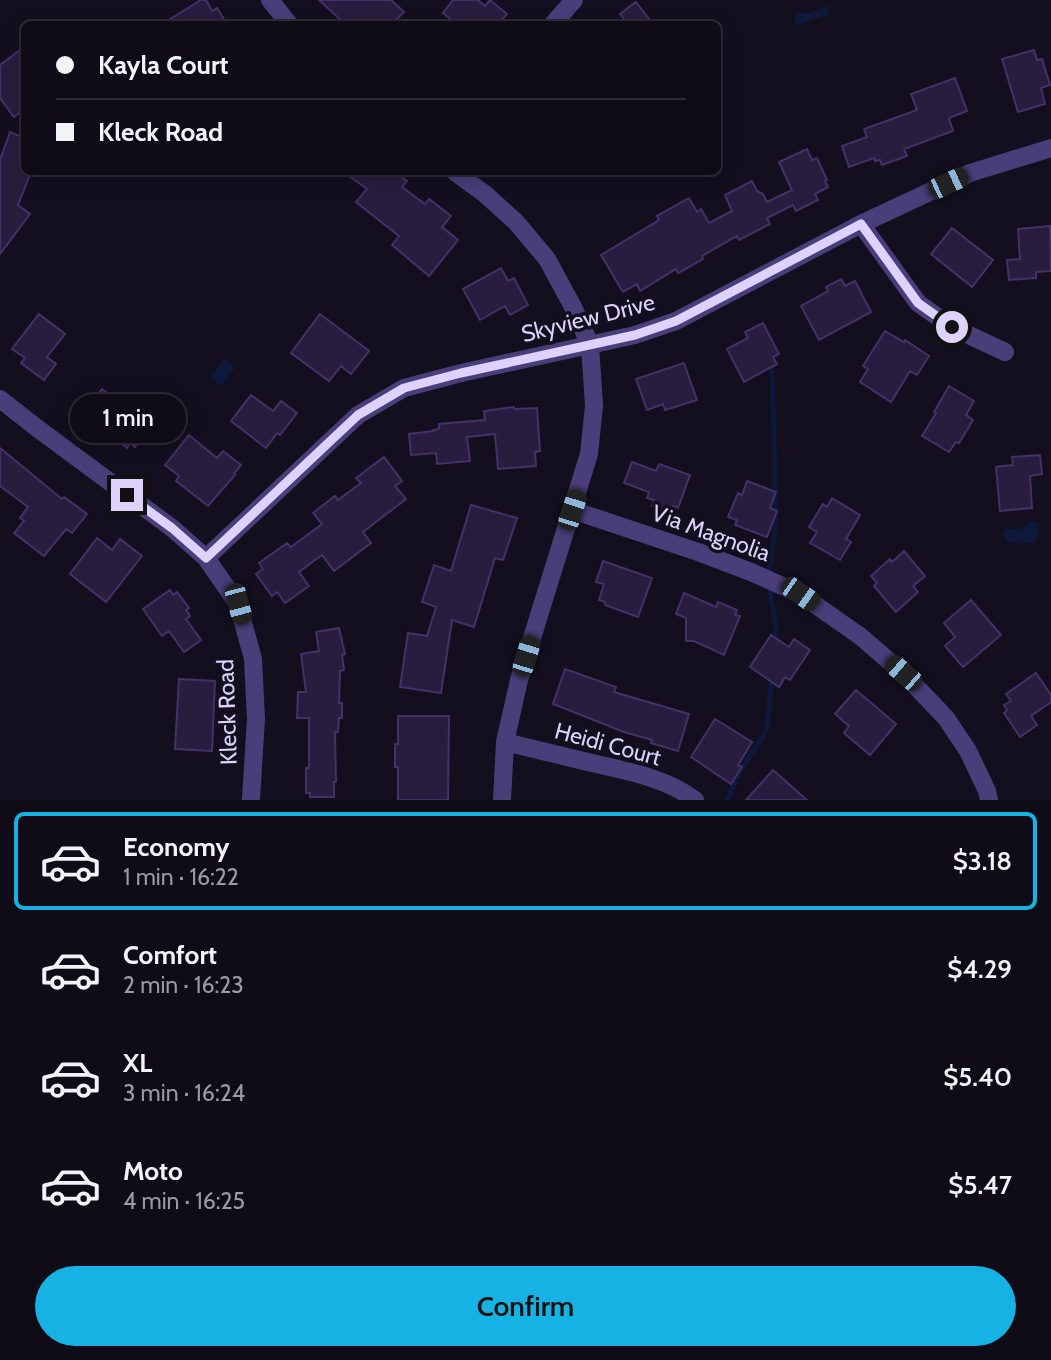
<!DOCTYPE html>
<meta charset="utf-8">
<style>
:root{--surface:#0f0b17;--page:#1d1924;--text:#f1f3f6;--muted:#9b9ba1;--line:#2f2b36;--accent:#15b2e3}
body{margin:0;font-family:Cabin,sans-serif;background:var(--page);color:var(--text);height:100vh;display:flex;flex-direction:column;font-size:26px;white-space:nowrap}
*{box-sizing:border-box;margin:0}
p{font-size:23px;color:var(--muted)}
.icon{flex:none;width:38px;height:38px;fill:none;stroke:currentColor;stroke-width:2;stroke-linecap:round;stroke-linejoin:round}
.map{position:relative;height:800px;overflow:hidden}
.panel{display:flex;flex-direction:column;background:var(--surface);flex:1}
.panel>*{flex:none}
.guide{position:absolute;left:21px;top:21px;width:700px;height:154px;border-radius:10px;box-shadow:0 4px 18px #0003,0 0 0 2px var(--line);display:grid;align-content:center;height:154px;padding:0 35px;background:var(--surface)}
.end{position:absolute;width:32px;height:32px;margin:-16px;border:9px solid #dcd2fb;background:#111;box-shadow:0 0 0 4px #111}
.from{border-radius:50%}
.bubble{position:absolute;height:49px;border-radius:24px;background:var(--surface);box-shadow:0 4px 18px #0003,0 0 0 2px var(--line);font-size:23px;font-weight:600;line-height:49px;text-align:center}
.car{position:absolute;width:21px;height:42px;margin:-21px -10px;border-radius:9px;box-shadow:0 0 5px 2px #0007;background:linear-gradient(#222 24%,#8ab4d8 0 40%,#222 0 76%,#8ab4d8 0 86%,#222 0)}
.guide b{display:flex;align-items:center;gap:24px;height:66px;font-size:26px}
.guide b+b{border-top:2px solid var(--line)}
.guide i{width:18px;height:18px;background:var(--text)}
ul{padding:12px 0 0;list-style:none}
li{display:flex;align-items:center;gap:21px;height:98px;margin:0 14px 10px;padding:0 21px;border:4px solid transparent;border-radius:10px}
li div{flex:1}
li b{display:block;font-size:26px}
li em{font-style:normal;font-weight:600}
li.active{border-color:var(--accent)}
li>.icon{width:63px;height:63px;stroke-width:1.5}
.cta{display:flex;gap:14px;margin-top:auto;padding:14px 35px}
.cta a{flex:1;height:80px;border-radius:42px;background:var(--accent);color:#111;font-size:28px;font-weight:600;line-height:80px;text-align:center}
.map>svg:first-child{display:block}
.water{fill:#0e183a}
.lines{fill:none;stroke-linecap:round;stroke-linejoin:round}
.stream{stroke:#0e183a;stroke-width:5}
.building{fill:#281d3f;stroke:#433168;stroke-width:2}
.minor{stroke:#493e7a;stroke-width:18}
.route{stroke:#dcd2fb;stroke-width:9}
.labels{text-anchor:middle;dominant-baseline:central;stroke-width:7;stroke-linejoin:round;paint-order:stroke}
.street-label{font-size:23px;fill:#dcd2fb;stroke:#140f1f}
</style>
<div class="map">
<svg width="1051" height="800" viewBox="0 0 1051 800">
<rect width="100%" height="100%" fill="#140f1f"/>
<path class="water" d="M827,6l3,8 -31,11 -5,-3 2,-9 5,-1 6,2z
M224,359l11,9 -14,18 -11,-9z
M1031,521l8,3 -1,13 -3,6 -27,-1 -3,-2 -1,-8 2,-3h15z"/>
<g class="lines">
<path class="stream" d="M769,575l7,-54 -4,-160
M769,584l7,43 -1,17
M727,800l14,-31 26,-39 5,-56"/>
</g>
<path class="building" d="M201,0h5l6,11 5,-3 10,16h-65z
M319,0h72l13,12 -12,12h-47z
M453,0h25l7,6 5,-6 17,14 -9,10h-41l-14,-11z
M636,2l17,22h-25l-8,-10z
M24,47v62l-10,8 -14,-19v-33z
M1034,50l3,10 5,-1 8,26 -9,3 4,16 -27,8 -16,-53z
M955,78l12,33 -18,7 4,13 -49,18 3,7 -25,9 -2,-5 -5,1 -1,-3 -25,9 -7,-21 25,-9 -3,-8 53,-19 -6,-16z
M10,132l14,6v34h7l-13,33 12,9 -30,40v-94z
M807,149l5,11 5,-2 10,22 -2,1 3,6 -13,7 3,6 -22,11 -3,-6 -26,13 3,6 -31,16 -2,-4 -35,20 1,3 -25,14 -2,-4 -36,22 -3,-7 -14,8 -22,-37 58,-35 -2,-4 32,-18 8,14 4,-3 8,14 23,-12 -7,-16 27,-14 5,10 6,3 4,8 25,-12 -13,-28z
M344,172h51l12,9 -5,6 23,17 4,-5 22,17 -9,11 16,13 -29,36 -37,-31 7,-9 -43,-34 11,-13z
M1050,226l1,45 -15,1v6l-27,2 -2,-20 13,-1 -2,-30z
M952,228l41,32 -21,27 -41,-33z
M501,268l7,13 6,-3 14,27 -18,10 -5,-9 -25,14 -17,-31z
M841,279l4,7 10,-5 16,31 -52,28 -18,-34 27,-15 -2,-4z
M39,314l26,20 -18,23 9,7 -12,16 -23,-17 4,-5 -13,-9z
M320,314l49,37 -18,23 -10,-8 -12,15 -38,-28z
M763,323l16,31 -6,3 4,7 -33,18 -17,-33 21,-11 -3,-6z
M885,331l19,11 1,-2 24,16 -12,19 -7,-4 -19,31 -31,-20 8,-13 -5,-3z
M684,363l13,37 -32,10 -2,-6 -16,6 -11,-31z
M949,386l25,15 -8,14 7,5 -14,23 -3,-1 -7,10 -27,-16 14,-23 -2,-1z
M102,389l22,17 6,-7 26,20 -21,28 -5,-4 -3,5 -16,-13 3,-4 -5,-4 2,-4 -22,-17z
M251,395l22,16 8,-10 16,12 -17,22 -3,-2 -11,15 -35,-27z
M514,407v2l23,-1 3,43 -5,1 1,14 -38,3 -3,-35 -28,3 3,24 -33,3 -1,-11 -25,2 -2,-21 25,-3 -1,-1 6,-1v-5l46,-4 -1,-9z
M189,435l28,23 6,-7 18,14 -7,9 1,1 -27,31 -32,-25 3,-5 -14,-11z
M0,448l62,51 2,-2 23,17 -15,19 -6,-4 -22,27 -30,-23 10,-12 -4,-3 8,-11 -28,-21z
M1040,455l2,19 -12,2 2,32 -32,3 -4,-44 17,-2 -1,-8z
M384,457l18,24 -7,5 11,13 -43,33 8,11 -37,28 -12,-16 -23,17 10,14 -24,17 -8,-11 -5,4 -16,-22 7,-5 -4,-6 28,-20 4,4 31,-23 -9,-11 22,-17 3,4 23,-17 -5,-5z
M632,462l24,9 3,-7 31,11 -12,33 -5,-2 -2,7 -19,-7 2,-6 -7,-2 2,-6 -25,-9z
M747,481l29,11 -6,16 7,3 -10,26 -32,-12 2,-5 -9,-3 10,-24 4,2z
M832,498l28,17 -14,24 5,3 -11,18 -30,-17 7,-11 -8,-5 14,-23 4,3z
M471,505l46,13 -14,42 -8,-2 -21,69 -22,-7 -11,73 -41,-6 8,-54 19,3 9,-29 -14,-5 12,-37 17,6z
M97,538l15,12 8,-11 22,17 -36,46 -36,-28z
M904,551l21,25 -12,10 5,6 -22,20 -22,-26 3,-3 -6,-7 19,-17 2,3z
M603,561l49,17 -14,39 -33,-12v-3l-6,-2 5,-16 -8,-2z
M170,590l3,5 4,-3 12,16 -3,2 4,6 -4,3 15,21 -17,12 -15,-21 -7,5 -19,-27z
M684,593l32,14 2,-5 19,8 -2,5 5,1 -16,39 -30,-14h-8v-23l-10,-4z
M971,600l30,35 -38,32 -18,-21 10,-9 -11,-14z
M339,628l6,26 -3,1 2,15 -4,1 -1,32h3v15h-3l-1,14h-3l1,50h-2v15h-24v-4h-4v-25h3v-50h-12l1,-26h8l-5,-38 18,-3 -3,-19z
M771,635l18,12 5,-8 16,11 -20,30 -5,-3 -6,10 -29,-20z
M565,669l51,18 -2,5 75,22 -11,37 -27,-8 1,-3 -28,-8 -71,-28z
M1036,673l15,22v7l-20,14 6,9 -17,12 -16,-24 3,-3 -3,-5 7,-4 -5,-7z
M179,679l36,2 -3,70 -37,-2z
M856,690l40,34 -26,31 -26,-22 5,-7 -14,-12z
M398,716h51l-1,84h-50v-33h-3v-23h3z
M715,719l37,23 -14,23 4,2 -11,17 -40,-27z
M773,770l34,30h-61z"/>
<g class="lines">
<path class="minor" d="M270,0l19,24
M553,24l21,-24
M455,172l30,22 31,28 31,37 25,46 18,40 4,61 -5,48 -70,226 -14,62 -3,58
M861,224l57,79 34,24 53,25
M0,399l37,29 135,100 34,30 32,46 15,55 3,60 -5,81
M572,510l126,42 53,20 49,22 60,42 43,37 43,45 22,33 19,40 2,9
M206,558l152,-143 46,-27 57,-15 174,-38 41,-14 185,-97 109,-51 81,-25
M505,742c29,7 58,14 87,21 34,8 75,15 103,37"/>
</g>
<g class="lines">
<path class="route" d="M127,495l45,33 34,30 152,-143 46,-27 57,-15 174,-38 41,-14 185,-97 57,79 34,24"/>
</g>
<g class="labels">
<g class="street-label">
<text transform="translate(588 318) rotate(-14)">Skyview Drive</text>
<text transform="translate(711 533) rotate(20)">Via Magnolia</text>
<text transform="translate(227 712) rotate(-92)">Kleck Road</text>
<text transform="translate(608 744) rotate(15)">Heidi Court</text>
</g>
</g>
</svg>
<i class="end from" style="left:952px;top:327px"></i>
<i class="end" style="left:127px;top:495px"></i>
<div class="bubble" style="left:70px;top:394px;width:116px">1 min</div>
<i class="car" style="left:948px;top:183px;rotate:65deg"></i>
<i class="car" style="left:572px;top:510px;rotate:18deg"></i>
<i class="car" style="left:800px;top:594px;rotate:125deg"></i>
<i class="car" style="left:238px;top:604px;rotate:165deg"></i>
<i class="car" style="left:526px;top:656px;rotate:17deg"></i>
<i class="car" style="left:903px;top:673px;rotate:311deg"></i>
<div class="guide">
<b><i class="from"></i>Kayla Court</b>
<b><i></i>Kleck Road</b>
</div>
</div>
<section class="panel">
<ul>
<li class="active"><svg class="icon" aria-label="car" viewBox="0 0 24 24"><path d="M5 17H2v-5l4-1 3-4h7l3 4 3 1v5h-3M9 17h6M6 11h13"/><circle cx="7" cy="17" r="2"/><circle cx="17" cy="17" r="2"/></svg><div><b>Economy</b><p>1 min · 16:22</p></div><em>$3.18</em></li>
<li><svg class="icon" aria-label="car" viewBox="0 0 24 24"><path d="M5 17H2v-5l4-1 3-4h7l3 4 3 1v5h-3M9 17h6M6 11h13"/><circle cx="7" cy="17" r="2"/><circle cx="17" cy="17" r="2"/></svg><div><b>Comfort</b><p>2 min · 16:23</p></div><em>$4.29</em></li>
<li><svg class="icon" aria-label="car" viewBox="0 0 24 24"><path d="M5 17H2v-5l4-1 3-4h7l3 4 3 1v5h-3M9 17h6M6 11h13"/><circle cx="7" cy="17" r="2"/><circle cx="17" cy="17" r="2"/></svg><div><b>XL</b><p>3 min · 16:24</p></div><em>$5.40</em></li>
<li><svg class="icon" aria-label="car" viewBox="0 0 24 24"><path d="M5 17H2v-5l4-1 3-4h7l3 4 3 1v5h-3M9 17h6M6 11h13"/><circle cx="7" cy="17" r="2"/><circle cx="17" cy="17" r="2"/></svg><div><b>Moto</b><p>4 min · 16:25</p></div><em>$5.47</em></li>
</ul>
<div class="cta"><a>Confirm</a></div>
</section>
